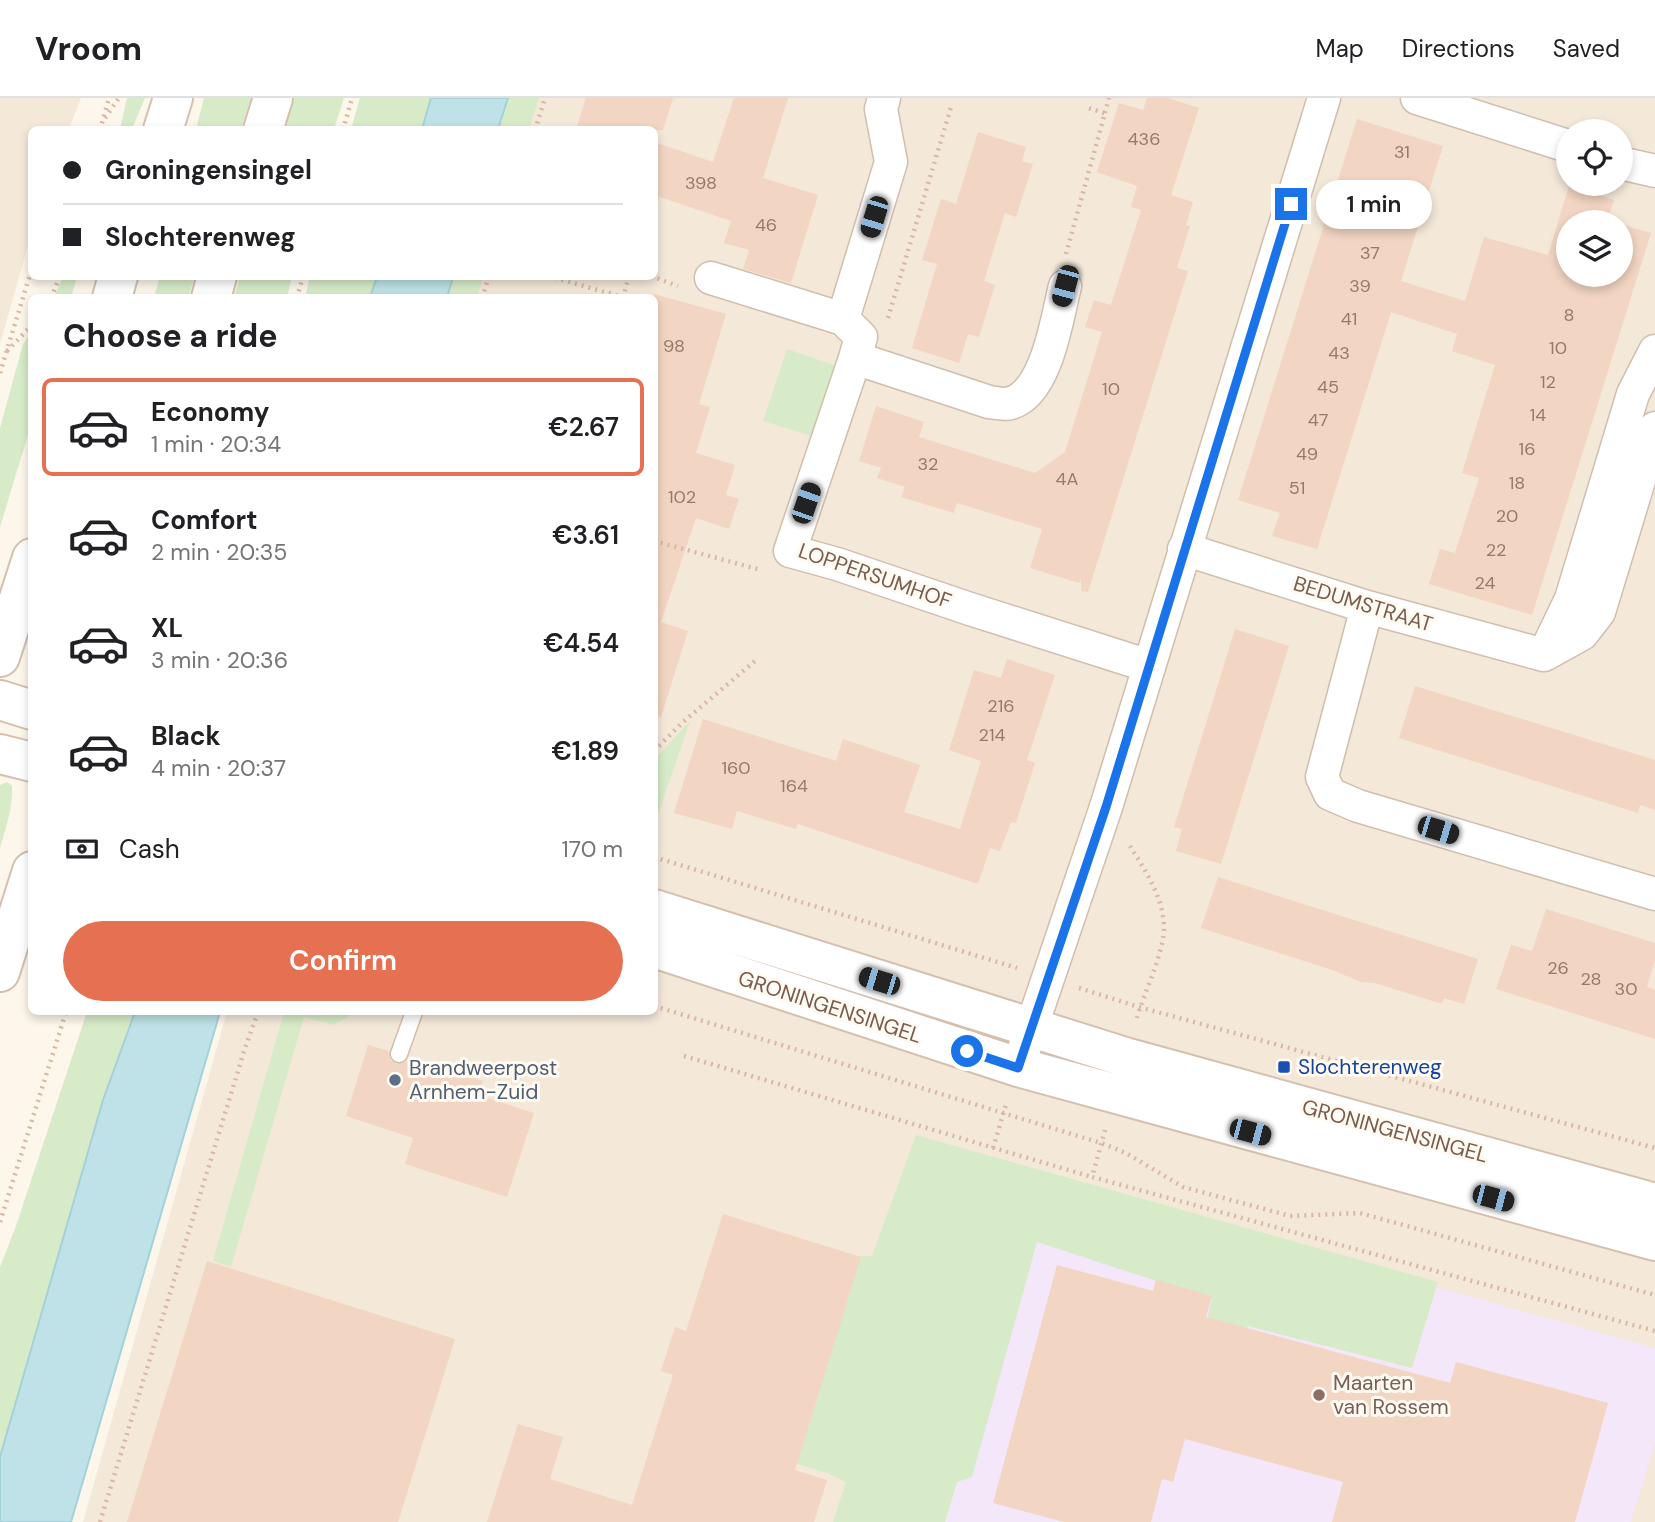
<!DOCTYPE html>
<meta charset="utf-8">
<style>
:root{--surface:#fff;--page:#f6f6f6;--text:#202124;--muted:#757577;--line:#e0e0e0;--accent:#e57152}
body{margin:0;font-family:"DM Sans",sans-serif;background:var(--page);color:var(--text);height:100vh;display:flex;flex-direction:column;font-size:26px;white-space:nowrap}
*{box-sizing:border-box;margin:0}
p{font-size:23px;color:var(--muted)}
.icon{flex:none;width:38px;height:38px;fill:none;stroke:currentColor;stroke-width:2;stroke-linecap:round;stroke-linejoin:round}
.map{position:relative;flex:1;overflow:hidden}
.details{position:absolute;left:28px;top:196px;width:630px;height:721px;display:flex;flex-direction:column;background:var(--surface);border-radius:10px;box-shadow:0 4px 10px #0003}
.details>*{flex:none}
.guide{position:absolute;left:28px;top:28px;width:630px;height:154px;border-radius:10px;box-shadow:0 4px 10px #0003;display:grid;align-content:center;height:154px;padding:0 35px;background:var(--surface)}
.fabs{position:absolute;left:1556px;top:21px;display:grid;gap:14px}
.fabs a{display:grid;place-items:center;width:77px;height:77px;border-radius:50%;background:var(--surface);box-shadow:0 4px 10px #0003;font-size:35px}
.end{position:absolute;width:32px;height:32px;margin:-16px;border:9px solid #1a73e8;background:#fff;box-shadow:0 0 0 4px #fff}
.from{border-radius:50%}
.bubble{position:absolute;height:49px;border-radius:24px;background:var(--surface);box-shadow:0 4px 10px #0003;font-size:23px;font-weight:600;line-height:49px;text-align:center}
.car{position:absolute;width:21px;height:42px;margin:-21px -10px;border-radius:9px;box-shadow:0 0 5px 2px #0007;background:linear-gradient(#222 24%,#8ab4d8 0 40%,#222 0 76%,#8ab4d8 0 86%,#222 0)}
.guide b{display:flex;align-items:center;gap:24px;height:66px;font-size:26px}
.guide b+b{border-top:2px solid var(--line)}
.guide i{width:18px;height:18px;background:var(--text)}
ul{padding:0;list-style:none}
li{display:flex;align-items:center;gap:21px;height:98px;margin:0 14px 10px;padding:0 21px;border:4px solid transparent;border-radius:10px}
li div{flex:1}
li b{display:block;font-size:26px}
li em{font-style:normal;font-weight:600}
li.active{border-color:var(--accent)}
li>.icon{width:63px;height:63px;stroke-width:1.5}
h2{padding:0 35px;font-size:32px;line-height:84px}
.pay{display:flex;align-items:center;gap:18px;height:77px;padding:0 35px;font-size:26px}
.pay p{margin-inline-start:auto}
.button{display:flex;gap:14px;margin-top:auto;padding:14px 35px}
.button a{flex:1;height:80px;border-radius:42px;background:var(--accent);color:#fff;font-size:28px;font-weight:600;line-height:80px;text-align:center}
header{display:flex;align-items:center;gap:42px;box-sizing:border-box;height:98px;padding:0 35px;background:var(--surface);border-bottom:2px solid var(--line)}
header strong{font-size:33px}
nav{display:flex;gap:38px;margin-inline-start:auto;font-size:24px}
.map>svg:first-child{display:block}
.residential{fill:#f4e8d9;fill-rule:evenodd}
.education{fill:#f3e7f9}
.green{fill:#d7ebc8}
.water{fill:#bee2e7;stroke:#a5d1d9;stroke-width:2}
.building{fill:#f2d5c2}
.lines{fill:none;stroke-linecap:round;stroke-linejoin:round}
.lane-casing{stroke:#d0beaf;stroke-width:19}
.street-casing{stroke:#d0beaf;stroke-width:35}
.secondary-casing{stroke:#d5c0af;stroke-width:42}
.path{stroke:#d8b8a5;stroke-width:4.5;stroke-dasharray:2 5;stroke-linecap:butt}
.lane{stroke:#fff;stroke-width:16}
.street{stroke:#fff;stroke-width:32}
.secondary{stroke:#fff;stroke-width:38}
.route{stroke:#1a73e8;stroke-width:9}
.transit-dot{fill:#1a4fb4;stroke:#fffaf2;stroke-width:2.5}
.service-dot{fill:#5c6f8a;stroke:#fffaf2;stroke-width:2.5}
.education-dot{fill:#8d6e63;stroke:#fffaf2;stroke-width:2.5}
.labels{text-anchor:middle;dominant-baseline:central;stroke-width:6;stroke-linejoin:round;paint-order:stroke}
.number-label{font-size:18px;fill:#977a6a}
.street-label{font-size:21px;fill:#795c4d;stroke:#fffaf2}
.transit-label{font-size:21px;fill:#164399;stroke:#fffaf2;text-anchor:start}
.service-label{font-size:21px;fill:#4e5e75;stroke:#fffaf2;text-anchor:start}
.education-label{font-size:21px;fill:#785e54;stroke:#fffaf2;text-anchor:start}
</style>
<header>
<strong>Vroom</strong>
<nav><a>Map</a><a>Directions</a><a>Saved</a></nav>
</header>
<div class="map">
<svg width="1655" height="1424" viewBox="0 0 1655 1424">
<rect width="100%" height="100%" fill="#fdf6eb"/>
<path class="residential" d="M0,0h81l-12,31 -37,1 -1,105 -31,109z
M522,0h1133v1424h-1572l144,-510h427v-714l-197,-1 8,-20 189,-1v-146l-141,-1zM1568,33h52v53h-52zM1568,124h52v53h-52z"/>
<path class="education" d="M1051,1082l604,168v95l-24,79h-686z"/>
<path class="green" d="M127,0h18l-13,31h-12z
M204,0h47l-10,31h-45z
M293,0h51l-10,31 -51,1z
M360,0h71l-9,31h-71z
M508,0h31l-10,31h-31z
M63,179h14l-6,20h-17z
M160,179h35l-7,20h-34z
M240,179v-1l52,1 -5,20h-53z
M310,179v-1l67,1 -7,20h-65z
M453,179h30l-6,20h-30z
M31,234v93l-31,102v-99l23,-84z
M787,251l47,16 -23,71 -48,-15z
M690,623l-35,102v-64z
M7,684l5,4c1,22 -6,41 -12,62v-63z
M87,914h48l-32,88 -103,357v-190l16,-41z
M286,914h69l-21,13 -30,-8 -73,250 -18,-6 69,-242z
M916,1037l522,147 -26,86 -164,-42 -14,54 -39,-10 17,-71 -175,-57 -65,235 -15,5 -12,40h-112l13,-40 -19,-9 -150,-45 134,-23 48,-149h13z"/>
<path class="water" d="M431,0h77l-10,31h-76z
M377,179v-1l76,1 -6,20h-77z
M135,914h85l-149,510h-71v-65l103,-357z"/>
<path class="building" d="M586,0h87l-10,32h-87z
M734,0h54l-25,80 55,17 -27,88 -48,-14 6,-19 -25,-7 7,-22 -77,-26v-53l59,20z
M1147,0h21l31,10 -28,87 22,7 -7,23 4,1 -13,42 11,3 -100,321 -7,-1v-14l-2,6 -49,-15 12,-39 -85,-26 -3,10 -53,-16 4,-10 -28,-9 4,-10 -22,-7 17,-55 48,16 -5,15 116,36 30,-21 37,-120 -17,-5 9,-27 17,5 30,-95 -10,-3 6,-21 -40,-14 22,-69 24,7z
M1357,21l86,27 -42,135 64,20 19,-64 64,18 21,-69 45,14 -7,21 6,1h-45v53h52v-51l31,9 -119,382 -103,-31 11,-35 15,4 24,-75 -17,-5 33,-108 -43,-14 5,-17 -66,-22 -74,237 -45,-13 8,-23 -42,-13z
M978,34l48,15 -4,14 11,3 -17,53 -11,-4 -21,68 11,4 -16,52 -11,-3 -9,29 -47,-15 25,-84 -15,-4 19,-61 15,5z
M654,196l72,20 -27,90 11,3 -14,46 39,12 -9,30 13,4 -10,30 -33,-11 -35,104 27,9 -27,86 -7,-1z
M1235,531l54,17 -68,218 -45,-13 6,-22 -8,-2z
M1007,561l48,16 -28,85 8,3 -19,60 -5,-1 -11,29 -10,-3 -12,36 -180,-60 -2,5 -59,-18 -5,18 -58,-16 29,-94 133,42 7,-22 77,26 -16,47 56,17 21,-68 -32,-11 25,-80 27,8z
M1415,588l240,74v50l-15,-5 -2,8 -239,-75z
M1218,779l260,82 -14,45 -20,-6 -2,6 -67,-21 -14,-1 -29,-12 -131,-42z
M1546,811l109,34v17l-8,27 8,3v49l-159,-50 15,-44 21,6z
M368,947l21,6 2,9 5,4 9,-2 4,-5 74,24 -5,14 56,18 -27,84 -102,-33 8,-26 -67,-22z
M723,1116l138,43 -66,213 32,10 -13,42h-327l31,-98 45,13 -13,42 82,26 41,-130 -12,-4 14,-44 11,4z
M207,1163l248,78 -57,183h-271z
M1057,1167l96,26 3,-11 56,16 -6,21 244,66 6,-21 152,41 -33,119h-243l11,-40 -158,-43 -12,43 -11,-3 -11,43h-87l-71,-19z"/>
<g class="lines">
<defs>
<path id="lane" d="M399,956l15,-42"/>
<path id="street" d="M884,0l-3,11 10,53 -48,157 18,18 -6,21 134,44c7,1 16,3 22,1 36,-11 46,-85 54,-117
M1417,0l151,48
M1620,65l35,8
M711,180l132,41
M855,260l-65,193 47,13 133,45 179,57
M1184,451l183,58 177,48 38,-21 17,-22 56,-184
M1367,509l-45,170 8,17 28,12 297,88
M1544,557l27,-56 62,-205 22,-43
M1018,969l88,-260 218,-709"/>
<path id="secondary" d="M163,32l10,-32
M263,32l10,-32
M112,200l6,-22
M211,200l6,-22
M0,559l32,-99
M0,602l32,10
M0,656l32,8
M654,811l471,148 530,146
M654,850l364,119 637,174
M0,874l32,-101"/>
</defs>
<use href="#lane" class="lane-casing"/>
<use href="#street" class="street-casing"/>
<use href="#secondary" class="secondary-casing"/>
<path class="path" d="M1105,15l4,-15
M105,20l14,-20
M100,32l9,-32
M343,32l9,-32
M535,32l10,-32
M1066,156l39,-141 -17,-5
M548,178l75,21
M651,178l27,10
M51,200l9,-22
M297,200l6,-22
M482,200l7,-22
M623,200l6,-22
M888,220l63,-211
M7,253l25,-26
M0,275l32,-105
M654,443l107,29
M654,653l29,-29 72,-61
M1130,748c15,24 33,51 34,80 1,25 -21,69 -28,95
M654,759l363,111
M1079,890l60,19 516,141
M654,908l447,137 25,10 57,34 107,29 70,-3 295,82
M684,958l408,121
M1105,1032l-13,47 563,154
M993,1050l14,-47
M0,1124l66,-210
M100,1424l145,-474 13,-36"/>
<use href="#lane" class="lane"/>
<use href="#street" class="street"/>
<use href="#secondary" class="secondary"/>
</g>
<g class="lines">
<path class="route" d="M967,953l51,17 88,-261 185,-603"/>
</g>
<rect class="transit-dot" x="1277" y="962" width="14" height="14" rx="3.5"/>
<circle class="service-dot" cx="395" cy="982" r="7"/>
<circle class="education-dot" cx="1319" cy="1297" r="7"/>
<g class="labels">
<g class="number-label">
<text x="1144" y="41">436</text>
<text x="1402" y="54">31</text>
<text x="701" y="85">398</text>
<text x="766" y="127">46</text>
<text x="1370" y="155">37</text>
<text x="1360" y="188">39</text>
<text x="1569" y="217">8</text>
<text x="1349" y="221">41</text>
<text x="674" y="248">98</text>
<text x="1558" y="250">10</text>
<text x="1339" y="255">43</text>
<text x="1548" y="284">12</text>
<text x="1328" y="289">45</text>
<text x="1111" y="291">10</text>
<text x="1538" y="317">14</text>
<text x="1318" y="322">47</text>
<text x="1527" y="351">16</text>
<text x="1307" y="356">49</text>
<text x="928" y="366">32</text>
<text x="1067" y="381">4A</text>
<text x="1517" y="385">18</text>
<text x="1297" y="390">51</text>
<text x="682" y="399">102</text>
<text x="1507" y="418">20</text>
<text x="1496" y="452">22</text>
<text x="1485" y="485">24</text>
<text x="1001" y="608">216</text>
<text x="992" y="637">214</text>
<text x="736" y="670">160</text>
<text x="794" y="688">164</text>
<text x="1558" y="870">26</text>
<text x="1591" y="881">28</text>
<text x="1626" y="891">30</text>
</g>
<g class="street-label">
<text transform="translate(875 478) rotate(19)">LOPPERSUMHOF</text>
<text transform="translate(1363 506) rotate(17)">BEDUMSTRAAT</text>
<text transform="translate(830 909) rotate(18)">GRONINGENSINGEL</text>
<text transform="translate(1395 1033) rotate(15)">GRONINGENSINGEL</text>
</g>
<g class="transit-label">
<text x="1298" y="969">Slochterenweg</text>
</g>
<g class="service-label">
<text x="409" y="970">Brandweerpost<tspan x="409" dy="24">Arnhem-Zuid</tspan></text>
</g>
<g class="education-label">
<text x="1333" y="1285">Maarten<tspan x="1333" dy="24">van Rossem</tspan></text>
</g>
</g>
</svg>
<div class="fabs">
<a><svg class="icon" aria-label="locate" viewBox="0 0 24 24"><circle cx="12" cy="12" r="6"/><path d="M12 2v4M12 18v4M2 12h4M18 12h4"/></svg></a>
<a><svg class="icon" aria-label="layers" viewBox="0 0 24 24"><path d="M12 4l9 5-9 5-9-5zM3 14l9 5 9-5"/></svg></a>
</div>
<i class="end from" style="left:967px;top:953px"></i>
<i class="end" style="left:1291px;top:106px"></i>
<div class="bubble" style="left:1316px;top:82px;width:116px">1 min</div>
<i class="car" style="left:874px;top:119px;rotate:197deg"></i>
<i class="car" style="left:1065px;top:188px;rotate:195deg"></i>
<i class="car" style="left:806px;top:405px;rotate:19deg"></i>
<i class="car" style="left:1438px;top:732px;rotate:107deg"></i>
<i class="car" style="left:879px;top:883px;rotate:287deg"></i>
<i class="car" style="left:1250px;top:1034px;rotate:105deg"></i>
<i class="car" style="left:1493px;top:1100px;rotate:105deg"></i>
<div class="guide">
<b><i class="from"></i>Groningensingel</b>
<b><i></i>Slochterenweg</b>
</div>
<section class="details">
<h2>Choose a ride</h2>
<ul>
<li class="active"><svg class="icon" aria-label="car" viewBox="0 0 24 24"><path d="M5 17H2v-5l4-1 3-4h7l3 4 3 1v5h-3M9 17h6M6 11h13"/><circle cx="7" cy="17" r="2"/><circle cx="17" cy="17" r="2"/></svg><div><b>Economy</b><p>1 min · 20:34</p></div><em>€2.67</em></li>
<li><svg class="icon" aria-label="car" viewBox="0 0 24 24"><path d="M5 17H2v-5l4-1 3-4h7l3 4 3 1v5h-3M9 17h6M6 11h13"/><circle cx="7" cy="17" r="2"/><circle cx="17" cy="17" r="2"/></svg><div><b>Comfort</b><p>2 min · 20:35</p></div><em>€3.61</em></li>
<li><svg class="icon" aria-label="car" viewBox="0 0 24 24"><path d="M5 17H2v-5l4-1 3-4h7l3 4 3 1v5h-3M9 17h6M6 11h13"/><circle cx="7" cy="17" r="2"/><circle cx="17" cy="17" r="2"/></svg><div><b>XL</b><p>3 min · 20:36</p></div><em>€4.54</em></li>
<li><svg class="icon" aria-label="car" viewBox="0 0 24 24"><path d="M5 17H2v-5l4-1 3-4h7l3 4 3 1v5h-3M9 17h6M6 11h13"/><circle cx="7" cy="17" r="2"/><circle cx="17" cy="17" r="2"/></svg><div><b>Black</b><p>4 min · 20:37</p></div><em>€1.89</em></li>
</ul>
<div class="pay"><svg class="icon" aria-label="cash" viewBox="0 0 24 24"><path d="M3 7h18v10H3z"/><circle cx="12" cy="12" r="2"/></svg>Cash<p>170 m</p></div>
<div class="button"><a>Confirm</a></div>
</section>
</div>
